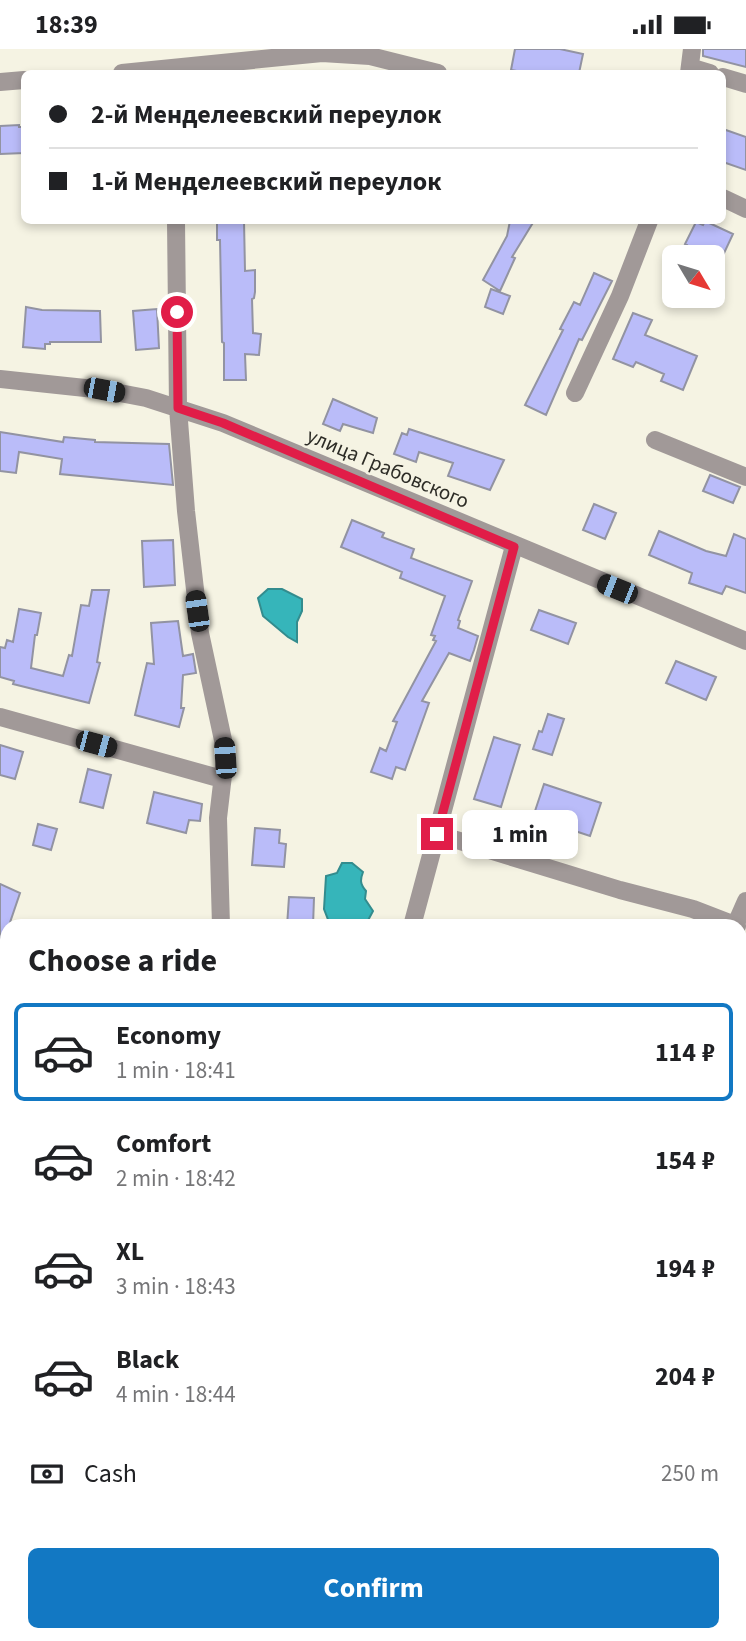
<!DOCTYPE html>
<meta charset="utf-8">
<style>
:root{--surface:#fff;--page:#f6f6f6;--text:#202124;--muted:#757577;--line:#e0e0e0;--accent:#1278c3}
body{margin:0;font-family:"Source Sans 3",sans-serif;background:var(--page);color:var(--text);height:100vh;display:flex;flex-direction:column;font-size:26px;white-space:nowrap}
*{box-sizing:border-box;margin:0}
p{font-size:23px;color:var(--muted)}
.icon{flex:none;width:38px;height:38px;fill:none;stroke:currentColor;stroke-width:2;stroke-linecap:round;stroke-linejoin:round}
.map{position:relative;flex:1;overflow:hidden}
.drawer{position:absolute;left:0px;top:870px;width:747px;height:723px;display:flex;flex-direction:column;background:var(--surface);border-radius:21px 21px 0 0;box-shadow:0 4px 10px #0003}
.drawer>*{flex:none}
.guide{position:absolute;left:21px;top:21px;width:705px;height:154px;border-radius:10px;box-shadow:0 4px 10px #0003;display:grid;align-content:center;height:154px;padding:0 28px;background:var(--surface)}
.needle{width:46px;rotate:128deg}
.controls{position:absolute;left:662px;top:196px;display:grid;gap:14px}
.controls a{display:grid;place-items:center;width:63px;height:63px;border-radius:10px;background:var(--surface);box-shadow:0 4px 10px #0003;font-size:35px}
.end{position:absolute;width:32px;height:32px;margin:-16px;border:9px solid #e11d48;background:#fff;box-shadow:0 0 0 4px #fff}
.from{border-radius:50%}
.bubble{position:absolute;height:49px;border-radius:10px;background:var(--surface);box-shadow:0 4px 10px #0003;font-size:23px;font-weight:700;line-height:49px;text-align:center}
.car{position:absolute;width:21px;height:42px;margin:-21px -10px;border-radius:9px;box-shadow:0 0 5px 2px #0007;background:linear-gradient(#222 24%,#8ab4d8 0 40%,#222 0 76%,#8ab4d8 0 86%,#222 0)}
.guide b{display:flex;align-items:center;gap:24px;height:66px;font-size:26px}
.guide b+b{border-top:2px solid var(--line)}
.guide i{width:18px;height:18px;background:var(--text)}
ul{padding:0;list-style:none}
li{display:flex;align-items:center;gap:21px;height:98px;margin:0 14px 10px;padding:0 14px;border:4px solid transparent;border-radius:10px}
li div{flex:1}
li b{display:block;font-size:26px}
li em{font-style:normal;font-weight:700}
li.current{border-color:var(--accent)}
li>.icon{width:63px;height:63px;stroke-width:1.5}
h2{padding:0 28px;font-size:32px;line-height:84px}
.pay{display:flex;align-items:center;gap:18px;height:77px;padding:0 28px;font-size:26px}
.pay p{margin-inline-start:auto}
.button{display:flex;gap:14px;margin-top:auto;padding:14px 28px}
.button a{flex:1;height:80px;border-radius:10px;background:var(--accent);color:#fff;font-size:28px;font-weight:700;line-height:80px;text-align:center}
.status{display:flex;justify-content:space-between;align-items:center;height:49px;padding:0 35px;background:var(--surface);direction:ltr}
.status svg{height:19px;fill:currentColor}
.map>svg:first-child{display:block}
.green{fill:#dbe192}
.forest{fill:#c4c976}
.water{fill:#36b5ba;stroke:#338c8e;stroke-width:2}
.building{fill:#babcf9;stroke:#9293a2;stroke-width:2}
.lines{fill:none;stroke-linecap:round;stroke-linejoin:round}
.minor{stroke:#a19998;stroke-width:18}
.major{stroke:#5e514f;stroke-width:18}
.route{stroke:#e11d48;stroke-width:9}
.labels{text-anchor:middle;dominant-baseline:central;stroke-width:5;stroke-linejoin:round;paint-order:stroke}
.street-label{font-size:21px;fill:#2d2c26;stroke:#f5f3e3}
</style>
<div class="status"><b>18:39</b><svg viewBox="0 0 49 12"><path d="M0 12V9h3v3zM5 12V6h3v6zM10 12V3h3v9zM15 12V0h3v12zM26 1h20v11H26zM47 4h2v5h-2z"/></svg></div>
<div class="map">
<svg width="746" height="1592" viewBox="0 0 746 1592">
<rect width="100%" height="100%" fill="#f5f3e3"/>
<path class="green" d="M0,1065l7,4v27h-7z
M740,1200l6,5v117l-6,-3z
M481,1586h107l-8,6h-101z"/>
<path class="forest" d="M7,1584l23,2 6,6h-34z"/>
<path class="water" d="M268,540h14l20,10v12l-5,11v20l-9,-5 -25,-21 -5,-18z
M342,814h10l11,9c-3,8 -3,12 3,19l-1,8 8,12 -8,15h-28l-8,-4 -5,-13 2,-33 11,-3z"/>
<path class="building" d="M515,0h45l23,5 -4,19h-51l-17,-3z
M703,0h43v18l-43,-11z
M19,76v2h5v26l-24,1v-28z
M723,80l23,8v33l-23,-8z
M217,172h27l1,50 10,-1v22l-1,6 -2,1 1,34 8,1 -2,21 -14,-1 1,26h-22v-37l-2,-1 -2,-102h-3z
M510,172h24l-22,36 3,1 -15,33 -17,-11 24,-44z
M705,172l28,13 -15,32 -6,-3v-6h-12l-14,-9 1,-3 -2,-1 11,-22 7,3z
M594,224l18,8 -30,59 -3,-1 -33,76 -21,-10 38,-75 -3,-1 14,-27 6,3z
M491,240l19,7 -7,18 -18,-7z
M26,258l16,3 58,1 1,31h-51v2h-5v5l-22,-2z
M157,260l2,39 -23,2 -3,-39z
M633,264l19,7 -7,15 52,21 -14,34 -22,-9 3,-7 -28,-12 -3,5 -20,-8z
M333,350l44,19 -4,15 -30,-9 -3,7 -17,-7z
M409,380l95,31 -14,30 -42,-14 5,-13 -34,-11 -3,10 -22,-8 8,-21 5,2z
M0,383l63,10 1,-5 31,3v2l74,2 4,41 -113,-11 2,-15 -43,-7 -3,21 -16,-2z
M710,426l30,12 -7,16 -30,-12z
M594,455l22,9 -11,26 -22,-9z
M352,471l32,13 -2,4 32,12 -3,9 61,23 -14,39 2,1 -2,7 20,8 -4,14 -4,11 -21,-8 -27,48 7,2 -24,67 -9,-3 -4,12 -21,-7 9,-24 6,3 11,-29 -4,-1 43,-80 -3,-1 2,-4 -4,-1 14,-39 -45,-18 2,-6 -61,-25z
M659,482l47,20 20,5 8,-22 12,5v54l-20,-7 -4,8 -33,-11 3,-10 -43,-18z
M173,491l2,45 -31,2 -2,-46z
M92,541h17l-12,72 3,1 -11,40 -76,-19 1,-3 -14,-4v-30l5,1 2,-8 6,2 6,-33 22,4 -4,22h-2l-4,33 32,8 6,-21 3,1 9,-51 8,1z
M539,561l37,13 -8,21 -37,-14z
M178,572l5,35 10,-2 3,19 -13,2 -2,33h3l-5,19 -44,-12 12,-52 7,1 -3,-41z
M676,612l40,16 -10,23 -40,-17z
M548,665l16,5 -12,36 -19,-6 6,-18 3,1z
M494,688l26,8 -19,62 -27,-8z
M0,696l23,7 -8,27 -15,-4z
M88,720l23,6 -8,33 -23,-6z
M544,735l57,19 -11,33 -57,-19z
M154,743l48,12 -2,17 -11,-1 -3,13 -39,-10z
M38,775l19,5 -6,21 -18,-5z
M255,779l25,2 -1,13 7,1 -2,23 -32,-2z
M0,835l20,9 -16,47 -4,-1z
M289,848l25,1 -1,28h-26z"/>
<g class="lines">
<path class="minor" d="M690,18l20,6
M122,24l200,-20 48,3 68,17
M689,24l3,-24
M723,28l23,7
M0,33l24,-2
M723,149l23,11
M176,172l2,187 8,103 14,122 23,107 2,18 -7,60 3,108
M0,330l104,11 42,8 77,25 523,218
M575,344l45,-97 29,-75
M655,391l91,37
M0,668l222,62
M437,785l183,56 73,19 44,17
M412,877l102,-380
M735,877l11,-25
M0,901l7,4"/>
<path class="major" d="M0,1526l7,7
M58,1586l7,6"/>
</g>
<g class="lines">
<path class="route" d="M177,263l1,96 45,15 291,124 -77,287"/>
</g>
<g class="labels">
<g class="street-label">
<text transform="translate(388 419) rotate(23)">улица Грабовского</text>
</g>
</g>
</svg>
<div class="controls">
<a><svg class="needle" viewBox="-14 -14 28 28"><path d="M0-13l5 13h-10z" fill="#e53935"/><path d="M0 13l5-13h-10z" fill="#757577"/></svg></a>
</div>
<i class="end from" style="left:177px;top:263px"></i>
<i class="end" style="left:437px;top:785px"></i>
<div class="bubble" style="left:462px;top:761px;width:116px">1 min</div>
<i class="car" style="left:104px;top:341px;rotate:101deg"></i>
<i class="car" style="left:617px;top:540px;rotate:292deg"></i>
<i class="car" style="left:197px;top:562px;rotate:352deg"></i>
<i class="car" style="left:96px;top:695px;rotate:105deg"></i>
<i class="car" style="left:225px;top:709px;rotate:356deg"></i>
<div class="guide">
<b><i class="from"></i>2-й Менделеевский переулок</b>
<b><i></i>1-й Менделеевский переулок</b>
</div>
<section class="drawer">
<h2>Choose a ride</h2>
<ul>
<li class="current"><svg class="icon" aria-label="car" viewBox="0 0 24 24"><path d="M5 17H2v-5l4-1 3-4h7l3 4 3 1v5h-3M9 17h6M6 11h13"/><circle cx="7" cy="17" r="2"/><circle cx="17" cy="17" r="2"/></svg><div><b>Economy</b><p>1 min · 18:41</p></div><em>114 ₽</em></li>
<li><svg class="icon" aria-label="car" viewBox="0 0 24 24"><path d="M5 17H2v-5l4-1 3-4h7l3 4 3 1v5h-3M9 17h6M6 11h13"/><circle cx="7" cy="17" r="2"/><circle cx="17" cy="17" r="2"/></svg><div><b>Comfort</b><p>2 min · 18:42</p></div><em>154 ₽</em></li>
<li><svg class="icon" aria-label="car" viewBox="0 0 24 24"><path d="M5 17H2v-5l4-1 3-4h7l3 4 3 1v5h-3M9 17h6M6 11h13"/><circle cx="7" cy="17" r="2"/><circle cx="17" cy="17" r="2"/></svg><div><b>XL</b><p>3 min · 18:43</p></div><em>194 ₽</em></li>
<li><svg class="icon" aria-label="car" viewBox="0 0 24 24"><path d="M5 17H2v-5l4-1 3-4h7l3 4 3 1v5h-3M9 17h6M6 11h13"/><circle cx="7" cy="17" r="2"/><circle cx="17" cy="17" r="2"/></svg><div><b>Black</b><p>4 min · 18:44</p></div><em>204 ₽</em></li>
</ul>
<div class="pay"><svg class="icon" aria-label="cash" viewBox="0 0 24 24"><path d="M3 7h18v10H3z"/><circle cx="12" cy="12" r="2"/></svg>Cash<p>250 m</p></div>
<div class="button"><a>Confirm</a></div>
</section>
</div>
